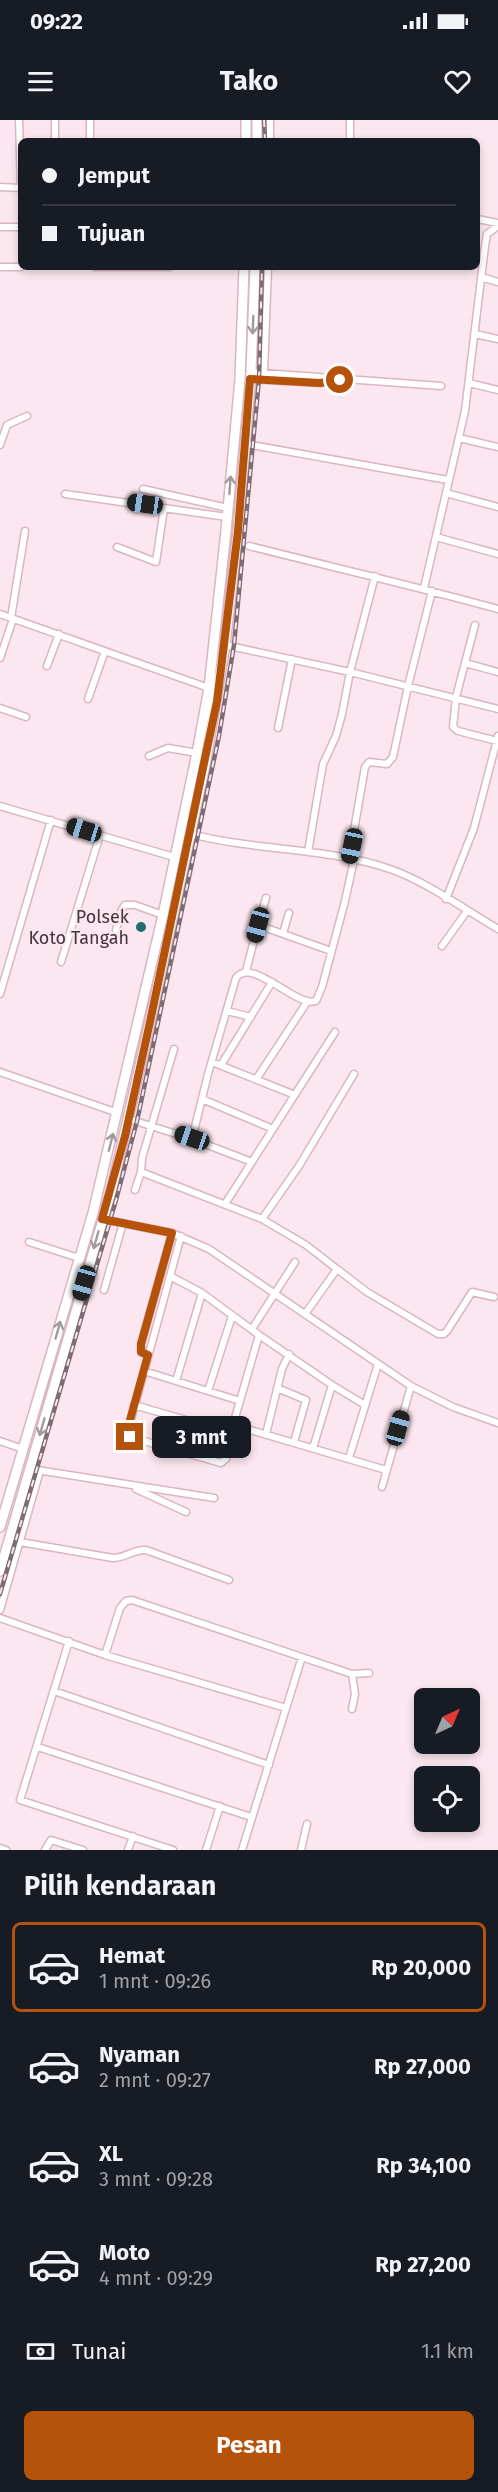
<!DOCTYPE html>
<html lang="id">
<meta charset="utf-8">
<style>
:root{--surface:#171b24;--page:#242831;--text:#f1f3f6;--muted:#9ea1a6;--line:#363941;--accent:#b45309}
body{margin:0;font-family:"Fira Sans",sans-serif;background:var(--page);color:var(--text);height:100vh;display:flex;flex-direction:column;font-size:22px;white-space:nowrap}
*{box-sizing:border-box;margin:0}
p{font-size:20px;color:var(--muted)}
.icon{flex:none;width:33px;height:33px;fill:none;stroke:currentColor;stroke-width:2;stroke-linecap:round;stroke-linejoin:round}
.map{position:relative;height:1730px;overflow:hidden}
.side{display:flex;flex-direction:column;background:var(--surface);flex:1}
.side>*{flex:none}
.banner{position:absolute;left:18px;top:18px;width:462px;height:132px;border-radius:9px;box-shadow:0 3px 9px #0003;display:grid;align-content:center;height:132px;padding:0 24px;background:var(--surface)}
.needle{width:39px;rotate:44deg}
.controls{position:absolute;left:414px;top:1568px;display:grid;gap:12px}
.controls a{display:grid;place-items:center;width:66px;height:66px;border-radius:9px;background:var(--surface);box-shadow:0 3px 9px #0003;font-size:30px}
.end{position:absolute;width:27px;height:27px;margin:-14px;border:8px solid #b45309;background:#fff;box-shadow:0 0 0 3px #fff}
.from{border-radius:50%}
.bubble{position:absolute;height:42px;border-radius:9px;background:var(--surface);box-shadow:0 3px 9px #0003;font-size:20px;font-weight:700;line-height:42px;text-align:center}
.car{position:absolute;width:18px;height:36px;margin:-18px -9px;border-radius:8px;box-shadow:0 0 4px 2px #0007;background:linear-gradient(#222 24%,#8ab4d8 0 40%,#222 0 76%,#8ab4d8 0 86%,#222 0)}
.banner b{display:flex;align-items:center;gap:21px;height:57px;font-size:22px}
.banner b+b{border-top:2px solid var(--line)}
.banner i{width:15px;height:15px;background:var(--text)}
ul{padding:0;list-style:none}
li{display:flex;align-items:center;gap:18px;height:90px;margin:0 12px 9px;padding:0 12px;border:3px solid transparent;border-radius:9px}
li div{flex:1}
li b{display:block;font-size:22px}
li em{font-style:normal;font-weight:700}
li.selected{border-color:var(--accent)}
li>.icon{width:54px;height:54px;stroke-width:1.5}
h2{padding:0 24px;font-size:27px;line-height:72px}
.pay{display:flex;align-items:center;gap:15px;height:66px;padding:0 24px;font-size:22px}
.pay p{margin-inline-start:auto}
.action{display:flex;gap:12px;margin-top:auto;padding:12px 24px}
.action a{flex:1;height:69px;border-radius:9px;background:var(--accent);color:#fff;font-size:24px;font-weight:700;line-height:69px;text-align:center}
.status{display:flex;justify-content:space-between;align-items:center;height:42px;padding:0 30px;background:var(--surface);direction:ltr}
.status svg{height:16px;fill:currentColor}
header{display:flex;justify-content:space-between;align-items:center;height:78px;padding:0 24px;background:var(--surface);font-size:27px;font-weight:700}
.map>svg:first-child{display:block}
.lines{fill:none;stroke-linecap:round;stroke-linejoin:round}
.minor-casing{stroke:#dab6c5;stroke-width:9}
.trunk-casing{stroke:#dab6c5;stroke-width:12}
.minor{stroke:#fff;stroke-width:6}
.trunk{stroke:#fff;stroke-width:9}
.rail-casing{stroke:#7d6c73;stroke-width:4.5}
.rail{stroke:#fce6ef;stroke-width:2;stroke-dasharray:7;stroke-linecap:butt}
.oneway{stroke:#a29a9e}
.route{stroke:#b45309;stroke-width:8}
.poi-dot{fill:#206c70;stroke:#fce6ef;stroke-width:2}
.labels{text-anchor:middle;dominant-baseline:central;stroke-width:4.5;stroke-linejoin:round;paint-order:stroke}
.poi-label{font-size:18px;fill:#44353c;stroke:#fce6ef;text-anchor:end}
</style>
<div class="status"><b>09:22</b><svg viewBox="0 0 49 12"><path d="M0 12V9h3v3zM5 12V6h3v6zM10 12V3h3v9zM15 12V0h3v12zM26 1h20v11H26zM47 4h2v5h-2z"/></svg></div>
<header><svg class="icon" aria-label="menu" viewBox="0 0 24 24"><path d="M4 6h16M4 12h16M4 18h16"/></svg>Tako<svg class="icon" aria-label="heart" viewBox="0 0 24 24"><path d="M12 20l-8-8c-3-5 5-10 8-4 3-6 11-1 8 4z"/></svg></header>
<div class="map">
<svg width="498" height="1730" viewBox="0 0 498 1730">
<rect width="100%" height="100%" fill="#fce6ef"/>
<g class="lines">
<defs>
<path id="minor" d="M19,0l2,68
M270,0v21
M55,21v-21
M90,21v-21
M350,21v-21
M0,67l21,1
M477,99l21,4
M0,107h21
M0,147h21
M95,147h75
M481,157l17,5
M475,214l23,5
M251,252l190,14
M264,252l4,-105
M251,259l69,4 11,-3
M469,263l29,7
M459,318l39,9
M246,324l202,36
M0,325l7,-20 20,-9
M143,369l85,19
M446,373l52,14
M65,374l162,23
M436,417l62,17
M249,426c83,21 166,40 249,63
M117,427l39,15 8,-54
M424,468l41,-177 20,-165 2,-12 11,-8
M0,494l209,74
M11,498l14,-87
M475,505l-19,72 -3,30 5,4 39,10
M225,525l125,27 148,37
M0,538l13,-39
M465,543l33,9
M47,546l12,-32
M88,579l17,-48
M0,588l26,9
M278,608l14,-69
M149,636l19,-8 29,5
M0,686l174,51
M191,714c64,17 135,13 199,35 35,12 76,41 108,60
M308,732l15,-88 13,-28 6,-22 8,-42 25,-96
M349,739l16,-92 4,-5 18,2 6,-7 15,-71 24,-95
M446,779l28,-71 24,-92
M258,805l8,-27
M116,810l6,-21 3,-4h10l28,10
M283,813l6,-20
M442,826l25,-35
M61,842l39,-127
M246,851l12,-46 73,26
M0,874l51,-174
M227,891l24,6
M174,929l-32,109 -1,14 121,47 44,26 31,24
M212,942l83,33
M221,945l51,-83
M0,952l118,41
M257,958l50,-76
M202,979l71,30
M129,999l63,20 60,23
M192,1019l16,-65 28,-96c16,-22 60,30 80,23l6,-14 23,-86 9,-41
M135,1070l6,-18
M225,1084l110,-172
M102,1099l70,14 37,16 202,137 42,21 45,16
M262,1099l37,-53 55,-92
M181,1116l-54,198 3,3 91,26 5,-4 7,-34
M29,1122l50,16
M170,1156l32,17 57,42 73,50 33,20
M104,1170l19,-67
M305,1194l32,-45 30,23 71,42h6l3,-3 25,-39 22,5
M252,1209l43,-67
M259,1215l-26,90 153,45
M148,1235l-7,-3v-8l31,-111
M144,1251l96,30
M176,1261l26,-88
M277,1268l29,12 -12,42
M208,1271l24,-75
M134,1285l97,28
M266,1314l16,-65 7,-15
M0,1321l23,8
M313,1328l19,-63
M349,1338l29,-94
M31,1349l183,29
M382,1367l29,-101
M136,1369l50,23
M20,1422l93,16c12,0 21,-9 33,-8l83,30
M0,1490l40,-139
M0,1498l105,37 181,53
M69,1521l-49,159 153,50
M105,1535l15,-47 6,-7 6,-1 220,74 17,-1
M352,1554l3,20 -3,15
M54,1571l215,74
M38,1627l213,70
M0,1728l6,2
M45,1730l6,-10 32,10
M128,1730l5,-14
M206,1730l14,-44
M242,1730l60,-193
M301,1730l6,-26"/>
<path id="trunk" d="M246,0v21
M257,0v21
M0,1407l93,-314 70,-298 34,-162 12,-65 17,-157 14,-152 4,-112
M0,1451l112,-382 38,-167 55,-257 20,-120 13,-114 13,-159 4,-105"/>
</defs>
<use href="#minor" class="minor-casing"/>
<use href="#trunk" class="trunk-casing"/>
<use href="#minor" class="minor"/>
<use href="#trunk" class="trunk"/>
<defs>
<path id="rail" d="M264,0l1,21
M0,1474l116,-394 21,-79 82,-385 15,-91 25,-266 3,-112"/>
</defs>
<use href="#rail" class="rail-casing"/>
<use href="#rail" class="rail"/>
</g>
<defs><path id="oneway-shaft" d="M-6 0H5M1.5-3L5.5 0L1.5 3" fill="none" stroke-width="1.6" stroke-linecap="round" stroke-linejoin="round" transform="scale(1.5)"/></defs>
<g class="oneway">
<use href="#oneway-shaft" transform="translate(253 205) rotate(92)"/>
<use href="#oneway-shaft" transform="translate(230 365) rotate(-86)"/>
<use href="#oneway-shaft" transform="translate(111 1022) rotate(-76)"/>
<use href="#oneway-shaft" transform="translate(96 1120) rotate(106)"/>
<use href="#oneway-shaft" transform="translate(58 1210) rotate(-74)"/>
<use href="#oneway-shaft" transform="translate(42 1307) rotate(106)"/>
</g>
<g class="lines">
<path class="route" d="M130,1317l-3,-6 21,-76 -7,-3v-8l31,-111 -70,-14 23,-83 25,-114 67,-321 21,-170 12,-152 70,4 20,-3"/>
</g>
<circle class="poi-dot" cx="141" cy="807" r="6"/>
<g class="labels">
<g class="poi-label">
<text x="129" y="797">Polsek<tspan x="129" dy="21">Koto Tangah</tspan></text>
</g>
</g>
</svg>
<div class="controls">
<a><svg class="needle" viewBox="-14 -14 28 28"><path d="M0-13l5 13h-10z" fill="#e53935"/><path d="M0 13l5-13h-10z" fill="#9ea1a6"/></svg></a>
<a><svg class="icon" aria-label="locate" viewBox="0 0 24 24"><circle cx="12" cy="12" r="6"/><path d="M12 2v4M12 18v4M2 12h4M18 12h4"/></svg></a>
</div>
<i class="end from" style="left:340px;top:260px"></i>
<i class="end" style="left:130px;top:1317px"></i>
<div class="bubble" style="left:152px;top:1296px;width:99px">3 mnt</div>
<i class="car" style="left:145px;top:384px;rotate:278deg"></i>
<i class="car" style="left:84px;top:710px;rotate:287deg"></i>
<i class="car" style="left:352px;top:726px;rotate:192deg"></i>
<i class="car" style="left:258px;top:805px;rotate:195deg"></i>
<i class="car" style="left:192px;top:1018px;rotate:289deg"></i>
<i class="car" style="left:84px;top:1163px;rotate:196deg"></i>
<i class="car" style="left:398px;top:1308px;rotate:16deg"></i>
<div class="banner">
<b><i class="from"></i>Jemput</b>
<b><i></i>Tujuan</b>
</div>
</div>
<section class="side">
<h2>Pilih kendaraan</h2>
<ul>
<li class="selected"><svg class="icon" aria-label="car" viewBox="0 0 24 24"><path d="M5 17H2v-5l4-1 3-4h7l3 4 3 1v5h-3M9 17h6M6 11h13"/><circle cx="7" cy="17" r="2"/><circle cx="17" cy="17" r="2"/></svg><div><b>Hemat</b><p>1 mnt · 09:26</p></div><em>Rp 20,000</em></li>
<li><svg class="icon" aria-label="car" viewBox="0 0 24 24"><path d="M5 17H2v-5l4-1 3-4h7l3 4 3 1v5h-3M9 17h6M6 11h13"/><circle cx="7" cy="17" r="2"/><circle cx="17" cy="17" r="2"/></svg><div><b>Nyaman</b><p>2 mnt · 09:27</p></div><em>Rp 27,000</em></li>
<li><svg class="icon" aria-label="car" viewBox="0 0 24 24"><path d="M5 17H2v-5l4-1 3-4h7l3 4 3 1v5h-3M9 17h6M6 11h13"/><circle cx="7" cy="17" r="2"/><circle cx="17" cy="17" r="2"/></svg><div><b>XL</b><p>3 mnt · 09:28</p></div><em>Rp 34,100</em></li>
<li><svg class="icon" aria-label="car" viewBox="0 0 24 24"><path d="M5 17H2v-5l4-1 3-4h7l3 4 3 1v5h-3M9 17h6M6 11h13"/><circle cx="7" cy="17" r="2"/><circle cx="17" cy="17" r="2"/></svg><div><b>Moto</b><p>4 mnt · 09:29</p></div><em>Rp 27,200</em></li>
</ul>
<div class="pay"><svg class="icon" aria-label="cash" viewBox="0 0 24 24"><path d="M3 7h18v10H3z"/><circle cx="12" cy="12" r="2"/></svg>Tunai<p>1.1 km</p></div>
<div class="action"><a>Pesan</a></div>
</section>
